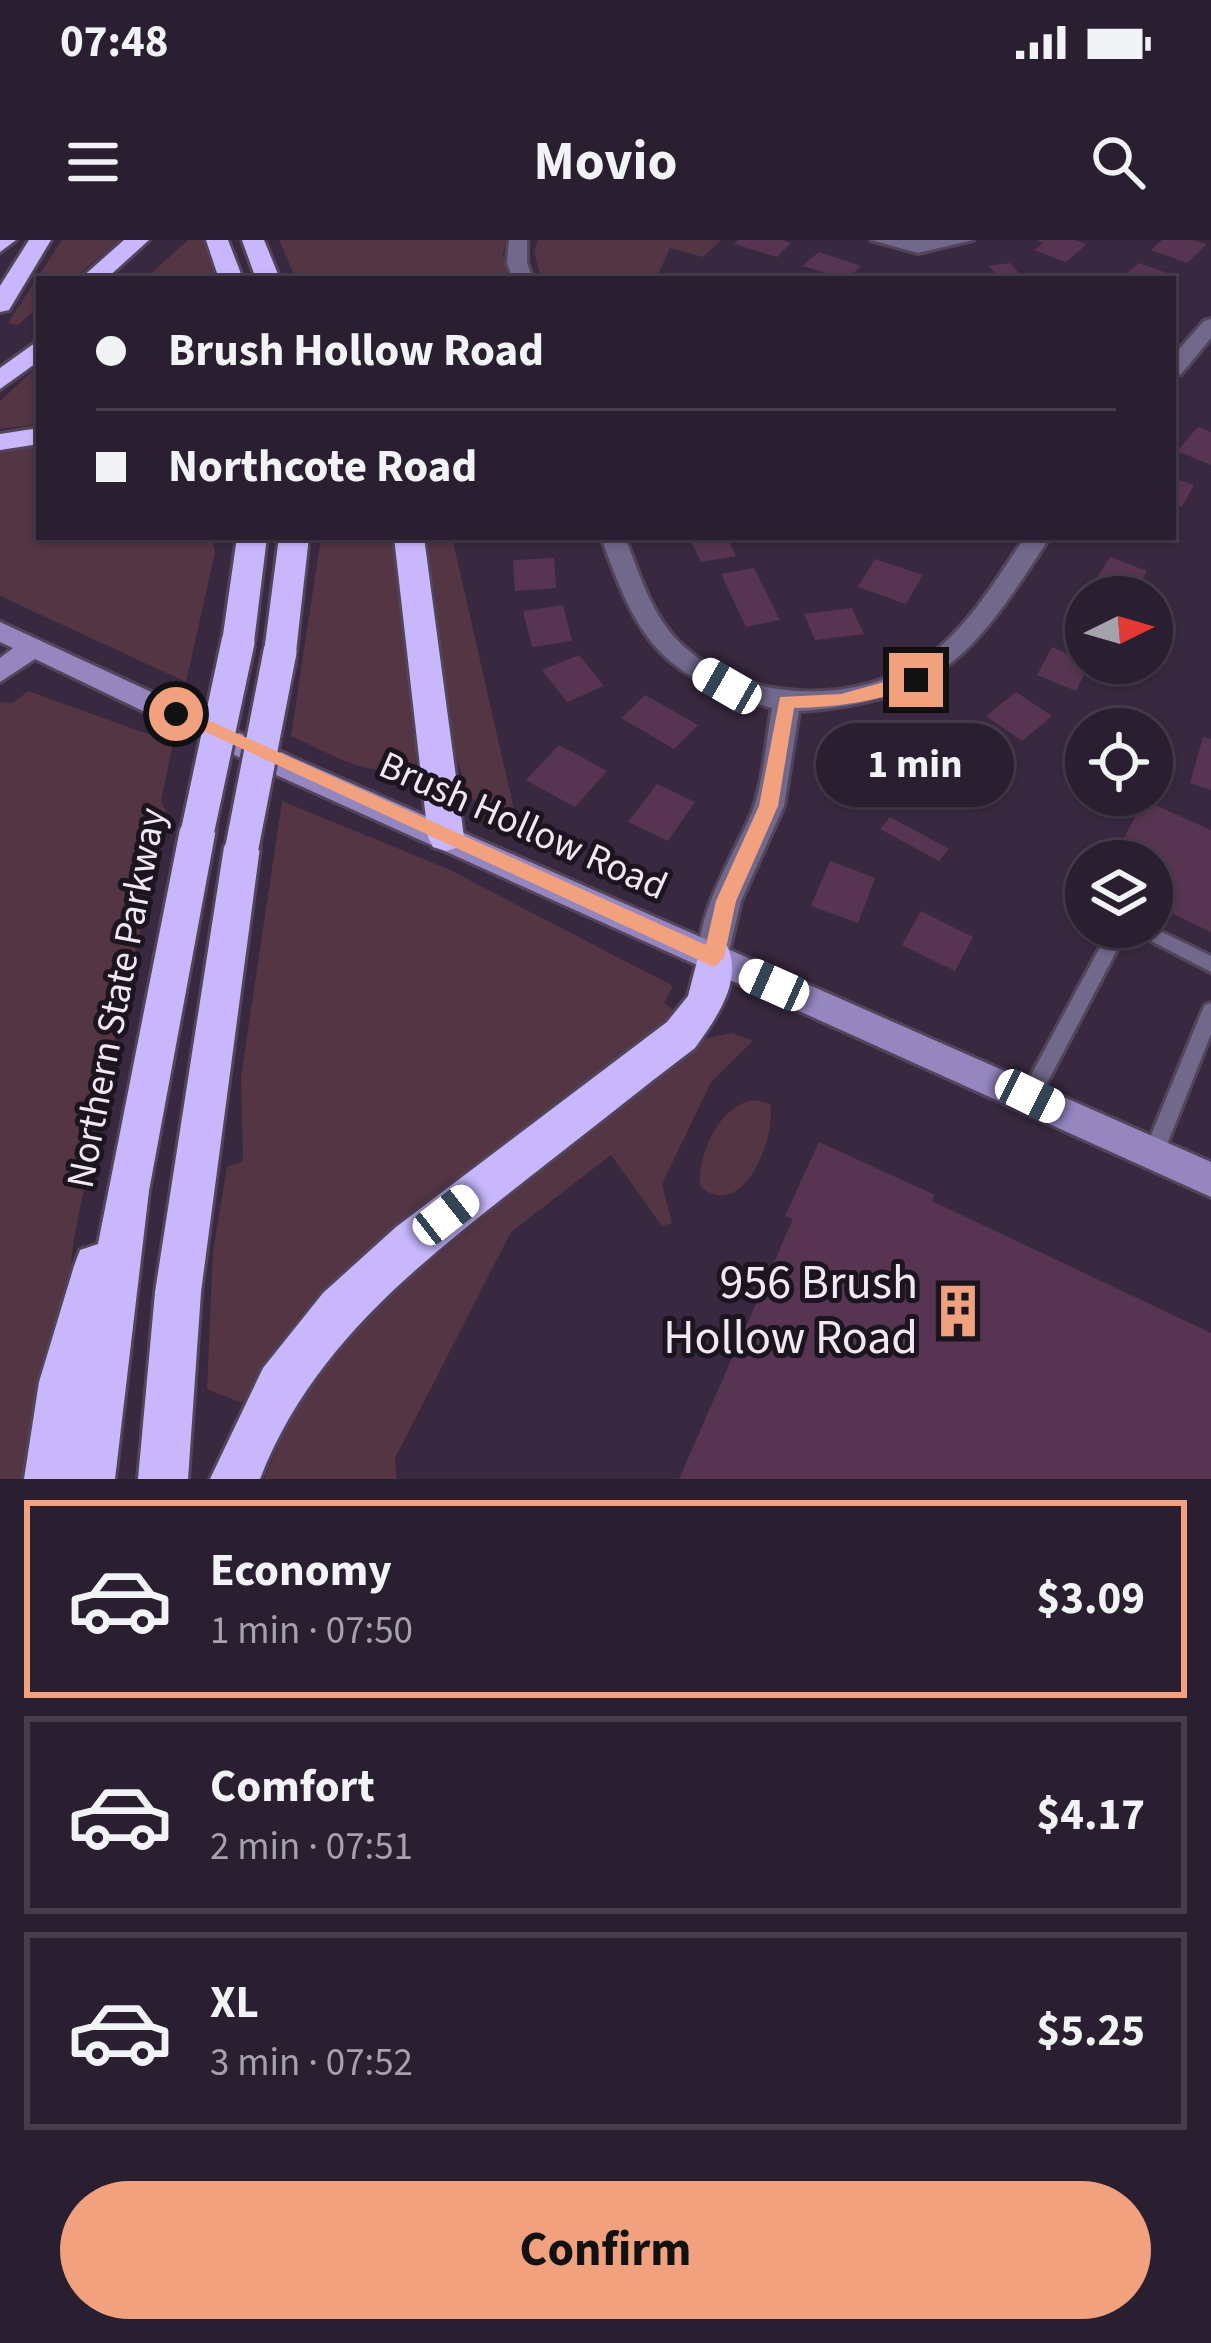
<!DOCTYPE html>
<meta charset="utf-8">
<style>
:root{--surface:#2a1f30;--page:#362c3c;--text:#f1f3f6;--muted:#a5a2ab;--line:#463d4c;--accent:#f1a17d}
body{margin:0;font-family:"Source Sans 3",sans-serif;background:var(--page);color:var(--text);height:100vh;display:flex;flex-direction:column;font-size:45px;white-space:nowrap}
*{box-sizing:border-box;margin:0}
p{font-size:39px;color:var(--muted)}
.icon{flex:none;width:66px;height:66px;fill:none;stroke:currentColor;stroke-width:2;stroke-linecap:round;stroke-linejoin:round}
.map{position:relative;height:1239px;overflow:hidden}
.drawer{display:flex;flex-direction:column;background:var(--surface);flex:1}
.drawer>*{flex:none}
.hud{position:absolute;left:36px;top:36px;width:1140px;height:264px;border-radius:0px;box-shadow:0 3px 9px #0004,0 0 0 3px var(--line);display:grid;align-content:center;height:264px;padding:0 60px;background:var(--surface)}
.needle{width:78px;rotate:85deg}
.fabs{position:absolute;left:1065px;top:336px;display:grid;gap:24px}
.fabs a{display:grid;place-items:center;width:108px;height:108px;border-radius:50%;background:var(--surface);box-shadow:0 3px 9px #0004,0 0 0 3px var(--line);font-size:60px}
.end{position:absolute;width:54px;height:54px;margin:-27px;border:15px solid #f1a17d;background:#111;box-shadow:0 0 0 6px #111}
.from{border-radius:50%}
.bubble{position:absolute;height:84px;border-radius:42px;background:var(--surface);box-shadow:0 3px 9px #0004,0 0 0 3px var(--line);font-size:39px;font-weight:700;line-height:84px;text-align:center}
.car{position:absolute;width:36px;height:72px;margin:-36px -18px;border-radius:15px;box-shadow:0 0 9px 3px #0007;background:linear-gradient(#fff 24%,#345 0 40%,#fff 0 76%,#345 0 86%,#fff 0)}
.hud b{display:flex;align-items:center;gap:42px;height:114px;font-size:45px}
.hud b+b{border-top:3px solid var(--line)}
.hud i{width:30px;height:30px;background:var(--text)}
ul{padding:21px 0 0;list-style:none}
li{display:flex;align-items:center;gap:36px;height:198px;margin:0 24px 18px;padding:0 36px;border:6px solid var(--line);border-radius:0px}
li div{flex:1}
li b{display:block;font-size:45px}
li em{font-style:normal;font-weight:700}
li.current{border-color:var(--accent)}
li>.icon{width:108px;height:108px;stroke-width:1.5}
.cta{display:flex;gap:24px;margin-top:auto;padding:24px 60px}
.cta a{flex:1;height:138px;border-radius:72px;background:var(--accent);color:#111;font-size:48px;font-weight:700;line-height:138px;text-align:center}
.status{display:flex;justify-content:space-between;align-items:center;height:84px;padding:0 60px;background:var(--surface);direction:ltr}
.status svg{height:33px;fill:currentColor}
header{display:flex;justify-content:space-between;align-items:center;height:156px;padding:0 60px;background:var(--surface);font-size:54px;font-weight:700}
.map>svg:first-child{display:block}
.green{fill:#533543}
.building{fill:#573552}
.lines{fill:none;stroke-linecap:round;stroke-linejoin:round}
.lane-casing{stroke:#524459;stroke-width:6}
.street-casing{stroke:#524459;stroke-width:6}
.secondary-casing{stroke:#524459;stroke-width:6}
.highway-casing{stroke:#524459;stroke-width:6}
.lane{fill:#71688c;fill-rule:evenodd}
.street{fill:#71688c;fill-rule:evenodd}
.secondary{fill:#9586c0;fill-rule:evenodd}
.highway{fill:#c9b7fe;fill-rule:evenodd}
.highway-bridge-casing{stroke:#524459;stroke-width:39;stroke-linecap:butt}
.highway-bridge{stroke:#c9b7fe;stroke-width:33}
.route{fill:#f1a17d}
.labels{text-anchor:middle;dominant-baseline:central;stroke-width:10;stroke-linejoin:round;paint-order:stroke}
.street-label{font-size:39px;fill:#f1e8f6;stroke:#1c151f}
.near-poi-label{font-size:48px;fill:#f1e8f6;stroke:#1c151f;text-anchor:end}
</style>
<div class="status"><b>07:48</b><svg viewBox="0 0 49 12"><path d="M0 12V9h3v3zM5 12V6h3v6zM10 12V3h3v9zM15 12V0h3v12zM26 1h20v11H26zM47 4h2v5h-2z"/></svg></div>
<header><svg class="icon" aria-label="menu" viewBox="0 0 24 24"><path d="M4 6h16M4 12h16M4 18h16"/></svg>Movio<svg class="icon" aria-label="search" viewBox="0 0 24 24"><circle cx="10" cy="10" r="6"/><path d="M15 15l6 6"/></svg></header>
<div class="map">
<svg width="1211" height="1239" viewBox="0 0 1211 1239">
<rect width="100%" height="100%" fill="#382940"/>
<path class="green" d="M62,0h58l-47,39h-34v28l-21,18 -10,-2z
M188,0h17l13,39h-73z
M279,0h227l-3,15 7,24h-214z
M538,0h183l-18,17 -33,-9 -14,31h-115l-7,-28z
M39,125v59l-39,5v-28z
M39,203v94h172l4,15 -29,130 -186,-86v-146z
M321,297h75l26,206 -6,20c-43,21 -85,-10 -125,-27z
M427,297h25l66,290 -49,-30 -15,-47z
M28,451l145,52 -12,59 7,13 -58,243 -36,181 -26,210 -10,30h-38v-777l13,1z
M282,561l166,68 225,117 -9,17 13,10 -291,225 -85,76 -59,89 -35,-14 6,-137 14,-85 16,-6 -2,-84z
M732,793l21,8 -42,41 -49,102 10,39 -10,3 -51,-71 -100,77 -116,226 2,21h-133l37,-87 81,-97 325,-257z
M755,860l15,4c7,33 -27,120 -70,82 -2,-32 19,-82 55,-86z"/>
<path class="building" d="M738,0h43l10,3 -14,14 -43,-13z
M1036,0h39l12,4 -21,18 -32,-12 9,-7z
M1162,0h32l13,4 -20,19 -36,-13z
M819,12l42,14 -14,13 -45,-13z
M1010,23l14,16h-42l-3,-4 16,-2 -6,-7z
M1139,23l36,13 -55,3z
M1198,187l13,5v33l-34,-14z
M1173,238l21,7 -12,22 -9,-3z
M689,297h38l9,19 -35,6z
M1110,317l37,14 -15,26 -39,-13z
M554,318l2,30 -41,3 -2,-31z
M875,319l48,16 -17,29 -48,-17z
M754,328l26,52 -34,7 -25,-53z
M1086,357v43l-22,-9z
M563,365l9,36 -40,6 -9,-36z
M852,368l12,26 -49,6 -11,-26z
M1052,407l38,16 -14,28 -39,-16z
M579,415l25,31 -37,16 -25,-32z
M1016,452l36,24 -30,25 -36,-25z
M645,455l53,30 -24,24 -53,-31z
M964,490l27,28 -42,19 -26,-28z
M1203,497l8,2v51l-21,-7z
M559,505l48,26 -32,36 -49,-27z
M900,518l18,32 -68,16 -17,-32z
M657,544l38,18 -27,39 -40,-19z
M1144,560l67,30v102l-59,-28v-43h-40z
M890,577l59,32 -10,12 -59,-32z
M830,621l45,17 -17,45 -47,-17z
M921,671l52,26 -18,34 -53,-26z
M819,902l116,53 -3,6 279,132v146h-532l114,-260 -8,-3z"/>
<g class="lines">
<defs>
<path id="lane" d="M1111,687h41l59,29v16l-83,-43 -91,173 -7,3 -7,-3 -2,-6 2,-6z
M1211,763v31l-51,128 -7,2 -7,-2 -3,-7 59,-144 3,-6z"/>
<path id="street" d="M509,0h18v23l6,16h-20l-6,-16z
M871,0h102l-55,13z
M1211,79v19l-30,36 -8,1v-19l31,-35z
M601,297h24c14,36 26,77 54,105 63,62 178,64 248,15 41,-29 70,-79 98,-120h25c-74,114 -107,164 -251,174l-15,95 -43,95 -16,67 -11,4 -11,-4c-18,-38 36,-122 50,-158 11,-32 13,-70 19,-102 -111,-32 -133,-64 -171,-171z"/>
<path id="secondary" d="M0,382l294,136 917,404v35l-937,-423 -239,-115 -35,23v-24l13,-10 -13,-6z"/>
<path id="highway" d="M0,0h16l-16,12z
M29,0h22l-42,70 -9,2v-26z
M124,0h25l-43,39h-26z
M206,0h22l15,39h-24z
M242,0h22l16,39h-24z
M39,100v21l-39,28v-21z
M39,188v16l-39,6v-16z
M237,297h30l-13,105 -5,8h-22l-5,-8z
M279,297h30l-13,115 -5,8h-22l-5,-8z
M394,297h30l40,300 -5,10 -13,4 -13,-4 -5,-10z
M198,575l12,4 6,10 -67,362 -34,288h-91l15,-97 35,-116 6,-16 18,-6 82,-415 6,-10z
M242,593l13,4 5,10 -59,445 -13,187h-50l17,-187 69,-445 5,-10z
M714,702l13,4c17,35 -12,74 -32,102 -58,44 -115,90 -173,135 -107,84 -211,165 -262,296h-50l53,-111 60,-75 73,-66 271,-205 21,-26 13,-50z"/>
</defs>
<use href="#lane" class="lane-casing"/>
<use href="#street" class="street-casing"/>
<use href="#secondary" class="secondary-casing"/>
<use href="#highway" class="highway-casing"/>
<use href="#lane" class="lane"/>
<use href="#street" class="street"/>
<use href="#secondary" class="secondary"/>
<use href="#highway" class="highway"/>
<defs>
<path id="highway-bridge" d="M198,589l40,-187
M242,607l38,-195"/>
</defs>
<use href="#highway-bridge" class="highway-bridge-casing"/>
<use href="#highway-bridge" class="highway-bridge"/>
</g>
<path class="route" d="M916,433l9,7 -2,4c-43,17 -83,23 -129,24l-16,98 -42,95 -12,57 -10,9 -547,-253 9,-7 7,2 523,236 10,-44 43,-95 21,-109 61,-3z"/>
<defs>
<symbol id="building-bare" viewBox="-9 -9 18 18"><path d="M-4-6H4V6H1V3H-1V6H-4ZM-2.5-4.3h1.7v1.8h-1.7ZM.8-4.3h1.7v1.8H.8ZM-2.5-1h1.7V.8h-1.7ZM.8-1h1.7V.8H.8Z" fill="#f1a17d" stroke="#1c151f" stroke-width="2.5" paint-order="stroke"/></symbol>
</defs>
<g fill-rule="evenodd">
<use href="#building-bare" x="920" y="1033" width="76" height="76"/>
</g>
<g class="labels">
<g class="street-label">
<text transform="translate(523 586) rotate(24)">Brush Hollow Road</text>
<text transform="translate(117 758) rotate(-79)">Northern State Parkway</text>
</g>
<g class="near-poi-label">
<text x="918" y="1043">956 Brush<tspan x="918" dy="55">Hollow Road</tspan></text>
</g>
</g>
</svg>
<div class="fabs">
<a><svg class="needle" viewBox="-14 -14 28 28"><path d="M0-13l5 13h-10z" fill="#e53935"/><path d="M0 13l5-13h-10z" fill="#a5a2ab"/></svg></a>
<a><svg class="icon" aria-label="locate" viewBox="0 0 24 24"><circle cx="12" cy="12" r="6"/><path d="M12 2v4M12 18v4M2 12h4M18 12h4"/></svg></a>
<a><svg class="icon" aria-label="layers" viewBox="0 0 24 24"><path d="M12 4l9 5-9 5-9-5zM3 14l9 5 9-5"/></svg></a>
</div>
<i class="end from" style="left:176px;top:474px"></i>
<i class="end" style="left:916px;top:440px"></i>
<div class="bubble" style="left:816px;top:483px;width:198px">1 min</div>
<i class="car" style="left:727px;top:446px;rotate:300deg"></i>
<i class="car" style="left:774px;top:745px;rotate:294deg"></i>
<i class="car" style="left:1030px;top:856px;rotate:116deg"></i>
<i class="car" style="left:446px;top:975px;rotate:52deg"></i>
<div class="hud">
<b><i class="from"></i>Brush Hollow Road</b>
<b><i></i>Northcote Road</b>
</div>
</div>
<section class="drawer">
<ul>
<li class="current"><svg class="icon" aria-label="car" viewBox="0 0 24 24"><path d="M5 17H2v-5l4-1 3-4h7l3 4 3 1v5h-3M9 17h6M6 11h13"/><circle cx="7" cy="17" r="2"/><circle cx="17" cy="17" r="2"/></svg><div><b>Economy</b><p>1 min · 07:50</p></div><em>$3.09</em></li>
<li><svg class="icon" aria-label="car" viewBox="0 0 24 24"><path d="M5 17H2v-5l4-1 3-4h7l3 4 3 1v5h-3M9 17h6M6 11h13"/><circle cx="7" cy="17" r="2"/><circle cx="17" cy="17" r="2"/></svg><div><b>Comfort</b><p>2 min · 07:51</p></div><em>$4.17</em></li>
<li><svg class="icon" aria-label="car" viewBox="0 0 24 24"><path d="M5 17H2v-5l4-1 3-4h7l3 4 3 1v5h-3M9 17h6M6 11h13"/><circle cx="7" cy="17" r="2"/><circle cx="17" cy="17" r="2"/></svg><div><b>XL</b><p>3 min · 07:52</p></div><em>$5.25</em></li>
</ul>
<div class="cta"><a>Confirm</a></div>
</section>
